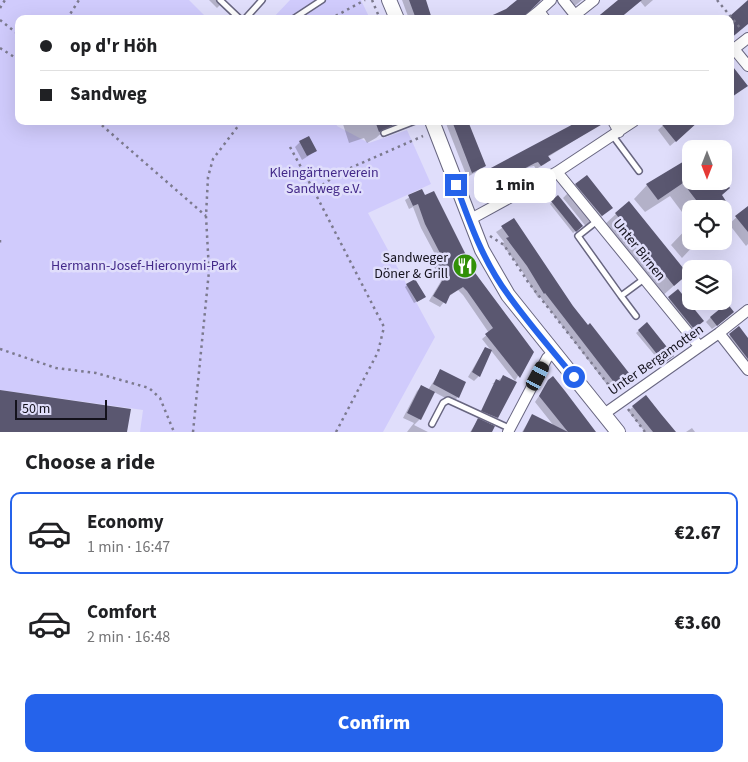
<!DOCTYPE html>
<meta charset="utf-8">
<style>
:root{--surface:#fff;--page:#f2f2f2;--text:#202124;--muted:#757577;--line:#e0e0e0;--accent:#2563eb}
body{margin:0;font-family:"Source Sans 3",sans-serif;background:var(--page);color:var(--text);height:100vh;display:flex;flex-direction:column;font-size:19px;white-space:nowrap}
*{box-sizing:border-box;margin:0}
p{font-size:16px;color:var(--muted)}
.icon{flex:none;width:28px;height:28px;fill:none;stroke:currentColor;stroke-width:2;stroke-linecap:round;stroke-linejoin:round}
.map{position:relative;height:432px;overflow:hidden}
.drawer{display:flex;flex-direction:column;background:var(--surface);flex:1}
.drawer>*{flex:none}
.hud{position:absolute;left:15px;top:15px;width:719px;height:110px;border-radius:10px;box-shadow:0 5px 20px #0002;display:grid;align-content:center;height:110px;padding:0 25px;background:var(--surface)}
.needle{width:32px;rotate:180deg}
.controls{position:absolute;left:682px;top:140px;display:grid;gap:10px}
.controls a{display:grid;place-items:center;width:50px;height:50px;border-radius:10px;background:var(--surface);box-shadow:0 5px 20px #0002;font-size:25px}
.scale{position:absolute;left:15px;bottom:12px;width:92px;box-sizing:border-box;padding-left:5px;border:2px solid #14121c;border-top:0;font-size:14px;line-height:18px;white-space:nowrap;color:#14121c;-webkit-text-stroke:4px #e0defb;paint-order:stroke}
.end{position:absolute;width:22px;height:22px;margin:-11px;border:6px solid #2563eb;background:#fff;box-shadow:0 0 0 2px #fff}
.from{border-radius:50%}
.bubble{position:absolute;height:35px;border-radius:10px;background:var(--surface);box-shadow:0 5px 20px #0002;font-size:16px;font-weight:800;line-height:35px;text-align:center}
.car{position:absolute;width:15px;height:30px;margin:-15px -8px;border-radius:6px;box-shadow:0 0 4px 1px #0007;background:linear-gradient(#222 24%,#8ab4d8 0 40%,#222 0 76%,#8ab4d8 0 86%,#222 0)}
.hud b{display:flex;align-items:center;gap:18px;height:48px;font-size:19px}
.hud b+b{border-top:1px solid var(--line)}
.hud i{width:12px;height:12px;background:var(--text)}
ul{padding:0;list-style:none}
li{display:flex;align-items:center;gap:15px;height:82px;margin:0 10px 8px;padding:0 15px;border:2px solid transparent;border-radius:10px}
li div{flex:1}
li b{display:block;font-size:19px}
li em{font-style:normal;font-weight:800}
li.active{border-color:var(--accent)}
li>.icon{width:45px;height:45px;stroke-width:1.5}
h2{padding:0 25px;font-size:22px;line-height:60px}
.cta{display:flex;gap:10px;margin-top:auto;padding:10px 25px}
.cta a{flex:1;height:58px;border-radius:10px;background:var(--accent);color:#fff;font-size:20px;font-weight:800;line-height:58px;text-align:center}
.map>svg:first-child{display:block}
.green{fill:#d0cbfc}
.shadow{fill:#0003}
.building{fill:#5a5770}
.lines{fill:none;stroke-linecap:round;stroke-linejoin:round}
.lane-casing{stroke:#686680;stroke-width:8}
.street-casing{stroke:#686680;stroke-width:12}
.secondary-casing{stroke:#686680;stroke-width:16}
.path{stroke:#7c7a8e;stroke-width:2.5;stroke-dasharray:2.5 4;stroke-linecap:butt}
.lane{stroke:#fff;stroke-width:5}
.street{stroke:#fff;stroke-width:10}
.secondary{stroke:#fff;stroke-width:14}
.route{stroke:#2563eb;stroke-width:6}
.labels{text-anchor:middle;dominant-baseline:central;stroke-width:5;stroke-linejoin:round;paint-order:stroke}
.park-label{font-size:14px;fill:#422888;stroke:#e0defb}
.street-label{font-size:14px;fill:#14121c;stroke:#e0defb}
.poi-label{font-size:14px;fill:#14121c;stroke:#e0defb;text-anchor:end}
</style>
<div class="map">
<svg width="748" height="432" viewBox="0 0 748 432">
<rect width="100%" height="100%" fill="#e0defb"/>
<path class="green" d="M0,0h189l19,19h-189v102h316l2,5 32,17 38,-13 24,54 -63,29 67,124 -52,95h-243l3,-22 -143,-20z
M290,0h71l9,19h-98z"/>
<path class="shadow" d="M209,0h16l-8,8z
M402,0h22l8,19h-23z
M564,0h18l-11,9z
M620,0h33l-8,7 -5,-6z
M730,73l16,13 -16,13z
M342,121h46l1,5 -13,12 -9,5 -3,-5 -15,5z
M445,121h22l17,44 -4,5 -13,7z
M581,121h24l-57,36 1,3 -4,4 -9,5 -2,-3 -5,1 -37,20 -7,-13 5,-4z
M668,121h31l-29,25 -12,-16z
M300,142l16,9 -14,9 -7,-13z
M690,159l1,22 29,15 11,15 -7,7v-9h-33v15l-21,-28 -25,16 -11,-13 13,-14z
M576,185l35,23 -23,21 -25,-31z
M421,190l42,69 69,93 -17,29 -33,-42 7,-6 -26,-38 -5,-5 -10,7 -8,10 -11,-6 12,-20 -9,-18 5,-5 -16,-30 -8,-21 -4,2 -4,-9z
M558,197l24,29 -9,7 -23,-29z
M748,207v37l-2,2 -17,-22z
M616,214l71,60 -27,24 -58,-71z
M514,220l111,166 -11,8 -74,-97 -2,1 -16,-27 -20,-27 2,-2 -8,-10z
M691,224v17h7l-16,17 -11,-13z
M407,285l15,14 -8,4 -9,-16z
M677,291l25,30 -17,15 -24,-30z
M711,317h17l-16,12 -6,-7z
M647,324l24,34 -9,6 -26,-31z
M738,328l10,12v29l-23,-29z
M485,348l-6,28 -5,5 -6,-4z
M441,370l17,27 -5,5 -19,-10 -14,27 -6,6 14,7h-21l7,-9 -11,-5 14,-27 5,-5 6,4z
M503,377l-6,41 -4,4 -13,-6 15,-32h-3z
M549,381l45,51h-72l10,-16 22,10 -19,-24z
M633,407l41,25h-29l-17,-21z
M478,420l12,12h-20z
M692,428l3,4h-9z"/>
<path class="building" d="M409,0h17l6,19h-16z
M517,0h24l-19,19h-38l22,-10z
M618,0h24l-23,19h-24z
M748,0v24l-18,15v-23z
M730,63l18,23 -18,12z
M375,121h27l-23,11z
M452,121h16l18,45 -14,7z
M579,121l27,1 -58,34 3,4 -10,6 -3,-4 -3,1 -38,20 -8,-14z
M659,121h40l-23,21z
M309,136l8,15 -10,5 -8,-15z
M691,157v24h33l6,7 -8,7 9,14h-28l-20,-26 -25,17 -12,-16z
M587,175l26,33 -11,8 -27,-32z
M422,189l3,6 9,-4 33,66 -3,1 70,94 -14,26 -35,-44 8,-6 -26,-37 -4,-4 -13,8 -4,9 -13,-8 12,-20 -10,-18 6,-3 -16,-31 -7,-20 -5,2 -5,-11z
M558,195l25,31 -7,6 -25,-31z
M629,201l59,73 -14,12 -59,-73z
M748,206v26l-13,-16z
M514,218l59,88 15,19 2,-2 39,50 -2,2 5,6 -12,9 -75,-97 -1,1 -17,-28 -21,-28 3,-1 -8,-11z
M415,279l11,18 -9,5 -11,-18z
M678,289l26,32 -10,8 -26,-32z
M727,303l7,9 -17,14 -7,-9z
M647,322l27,34 -10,7 -26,-33z
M739,326l9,12v21l-19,-25z
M485,347l7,3 -12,27 -8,-5z
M440,369l26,13 -7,16 -26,-14z
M503,375l14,7 -19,36 -17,-7 15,-32 4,2z
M553,376l12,15 31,41h-73l9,-18 36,18 -29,-36 9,-16z
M421,385l14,7 -14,28 -14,-7z
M0,390l131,19 -4,23h-127z
M646,395l15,19 15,18h-23l-21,-26z
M478,418l17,8 -3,6h-21z"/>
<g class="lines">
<defs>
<path id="lane" d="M220,0l20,19
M245,19l17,-19
M293,19l29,-19
M384,133l31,-12
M613,136l26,35
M597,221l-19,15 43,60 23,-17
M621,296l15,20
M432,424l11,-21 5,-3 61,28"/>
<path id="street" d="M563,0l12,15 19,-15
M529,19l10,-8
M545,19l-6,-8 12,-11
M734,49l14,17
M730,52l18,-14
M613,121l6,11
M557,172l142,174
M469,220l88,-48 77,-51
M719,333l29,37
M604,414l115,-81 29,-23
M508,432l39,-74 7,-6"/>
<path id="secondary" d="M389,0l8,19
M432,121l50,129 26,45 110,137"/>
</defs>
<use href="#lane" class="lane-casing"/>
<use href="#street" class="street-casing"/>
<use href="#secondary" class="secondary-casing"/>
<path class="path" d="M372,0l8,19
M717,0l24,29
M0,8l5,-8
M67,19l12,-19
M330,19l35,-19
M0,20l19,15
M0,48l19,12
M97,121l109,95
M102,125l3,-4
M290,147l24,44
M490,236l14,9 24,37 87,111
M0,240v4
M0,349l56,19 40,5 53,15 11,10 14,34
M628,409l17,23
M193,432l16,-161 -3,-55 2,-39 5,-18 29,-38
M336,432l42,-80 6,-25 -70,-136 25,-18 84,-37"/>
<use href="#lane" class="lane"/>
<use href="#street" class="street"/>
<use href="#secondary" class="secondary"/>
</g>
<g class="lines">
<path class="route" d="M456,185c14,39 28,78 53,111 20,28 43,54 65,81"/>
</g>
<defs>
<symbol id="restaurant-disc" viewBox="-11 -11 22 22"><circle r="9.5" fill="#319008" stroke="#e0defb"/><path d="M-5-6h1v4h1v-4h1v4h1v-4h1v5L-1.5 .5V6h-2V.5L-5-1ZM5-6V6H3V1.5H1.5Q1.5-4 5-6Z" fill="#fff"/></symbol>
</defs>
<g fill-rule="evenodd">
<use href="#restaurant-disc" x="451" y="252" width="28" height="28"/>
</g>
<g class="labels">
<g class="park-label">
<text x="324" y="173">Kleingärtnerverein<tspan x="324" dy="16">Sandweg e.V.</tspan></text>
<text x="144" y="266">Hermann-Josef-Hieronymi-Park</text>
</g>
<g class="street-label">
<text transform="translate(639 250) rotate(51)">Unter Birnen</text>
<text transform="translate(656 360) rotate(-35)">Unter Bergamotten</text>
</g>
<g class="poi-label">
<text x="448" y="258">Sandweger<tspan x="448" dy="16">Döner &amp; Grill</tspan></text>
</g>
</g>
</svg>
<div class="controls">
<a><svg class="needle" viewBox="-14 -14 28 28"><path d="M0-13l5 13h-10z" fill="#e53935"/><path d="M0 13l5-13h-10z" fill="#757577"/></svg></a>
<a><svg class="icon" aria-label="locate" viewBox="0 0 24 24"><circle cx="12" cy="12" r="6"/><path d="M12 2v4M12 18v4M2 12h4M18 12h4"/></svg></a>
<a><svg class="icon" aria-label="layers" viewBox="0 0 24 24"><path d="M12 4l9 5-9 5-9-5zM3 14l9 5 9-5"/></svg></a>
</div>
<div class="scale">50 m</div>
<i class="end from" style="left:574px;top:377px"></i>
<i class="end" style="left:456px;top:185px"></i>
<div class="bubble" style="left:474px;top:168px;width:82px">1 min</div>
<i class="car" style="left:538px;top:376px;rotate:28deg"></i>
<div class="hud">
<b><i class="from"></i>op d'r Höh</b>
<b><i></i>Sandweg</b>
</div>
</div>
<section class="drawer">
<h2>Choose a ride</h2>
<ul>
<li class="active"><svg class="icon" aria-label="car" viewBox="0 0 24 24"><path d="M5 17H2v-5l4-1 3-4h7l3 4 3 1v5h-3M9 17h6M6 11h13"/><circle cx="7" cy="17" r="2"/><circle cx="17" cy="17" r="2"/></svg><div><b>Economy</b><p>1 min · 16:47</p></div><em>€2.67</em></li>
<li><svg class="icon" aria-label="car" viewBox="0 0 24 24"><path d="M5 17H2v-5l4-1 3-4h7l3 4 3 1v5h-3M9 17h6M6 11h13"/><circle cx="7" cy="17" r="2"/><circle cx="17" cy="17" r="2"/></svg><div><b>Comfort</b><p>2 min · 16:48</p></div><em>€3.60</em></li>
</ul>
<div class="cta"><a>Confirm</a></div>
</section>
